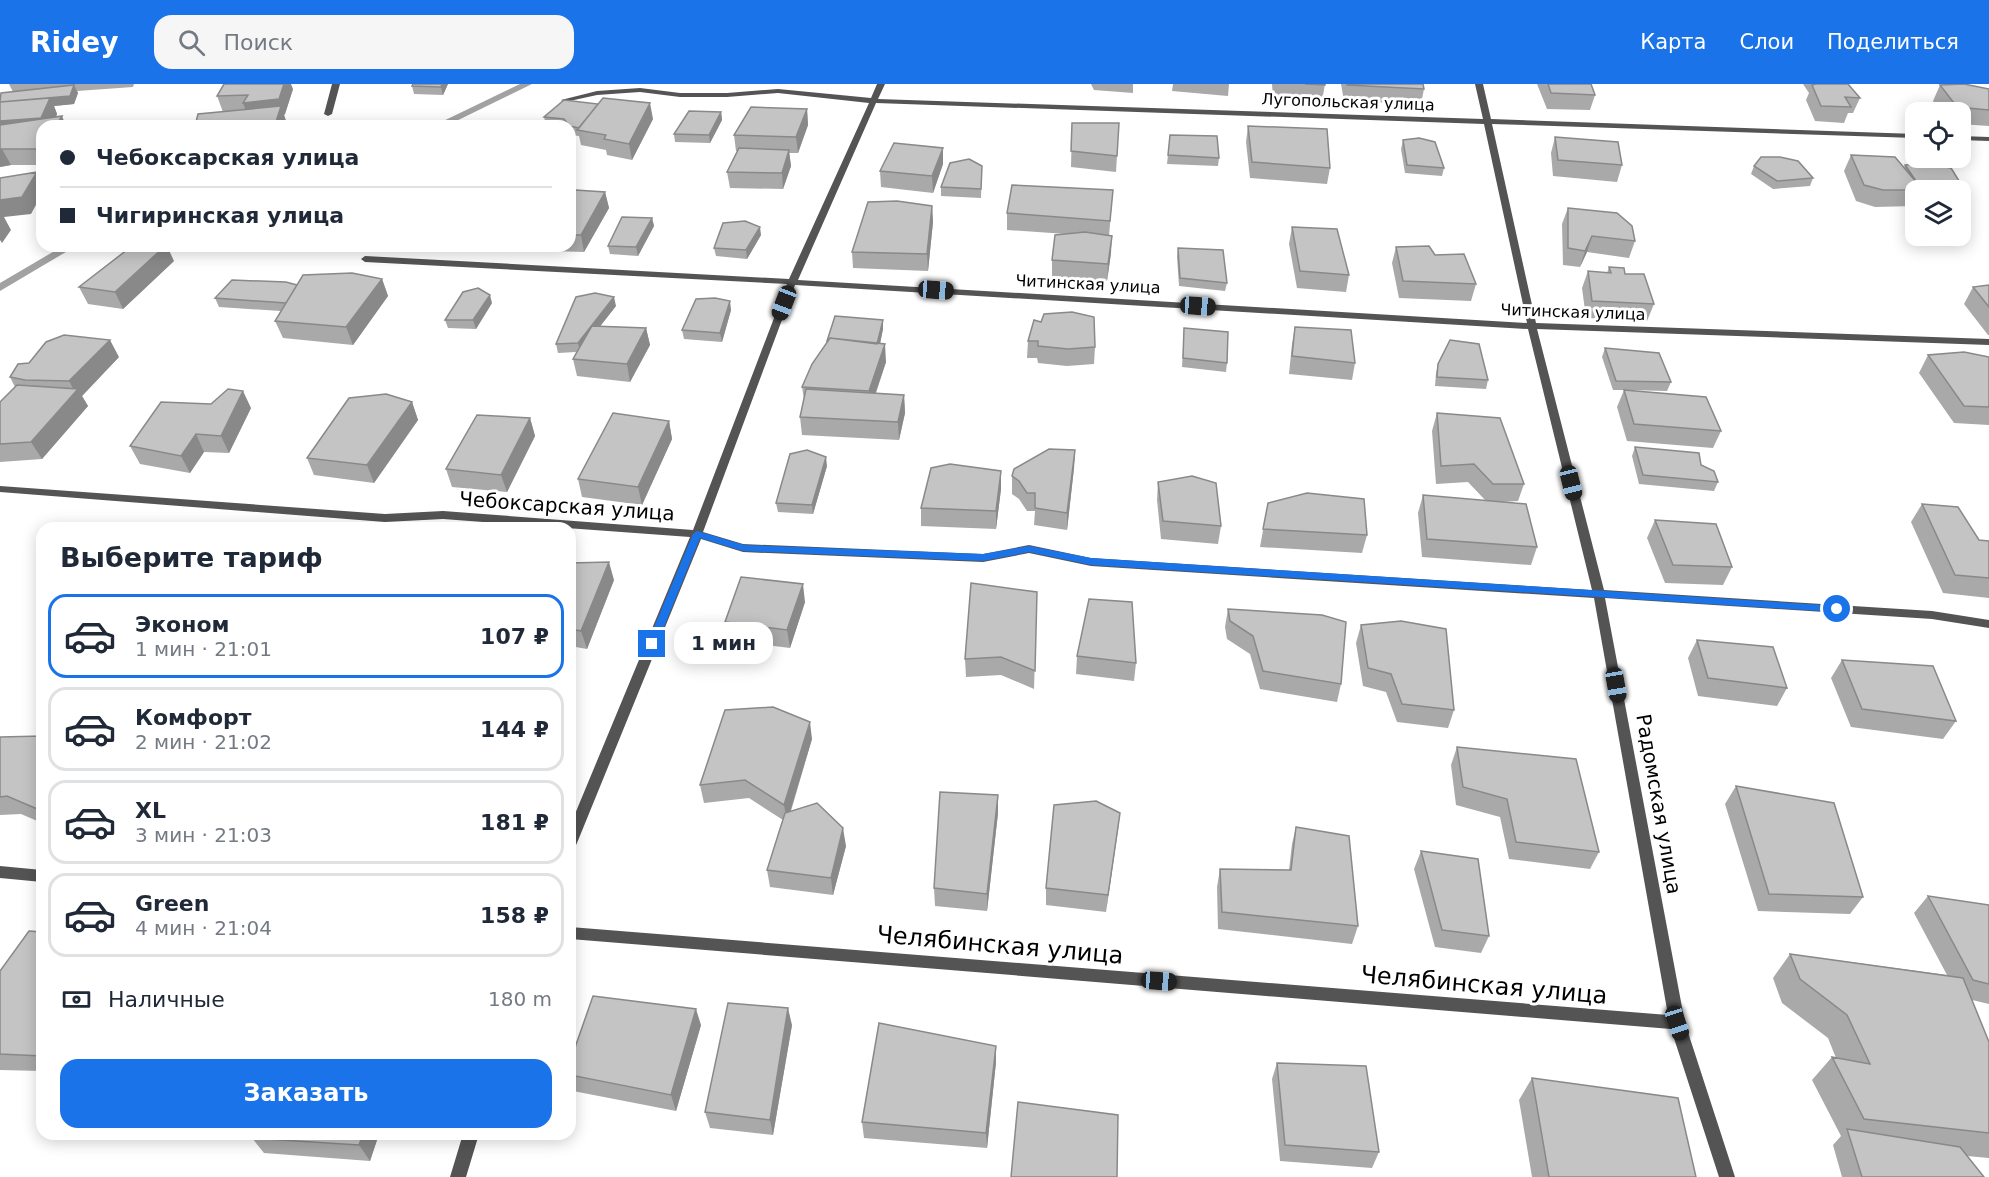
<!DOCTYPE html>
<html lang="ru">
<meta charset="utf-8">
<style>
:root{--surface:#fff;--page:#f6f6f7;--text:#1f2937;--muted:#747a83;--line:#e0e1e3;--accent:#1a73e8}
body{margin:0;font-family:"DejaVu Sans",sans-serif;background:var(--page);color:var(--text);height:100vh;display:flex;flex-direction:column;font-size:22px;white-space:nowrap}
*{box-sizing:border-box;margin:0}
p{font-size:20px;color:var(--muted)}
.icon{flex:none;width:33px;height:33px;fill:none;stroke:currentColor;stroke-width:2;stroke-linecap:round;stroke-linejoin:round}
.map{position:relative;flex:1;overflow:hidden}
.sheet{position:absolute;left:36px;top:438px;width:540px;height:618px;display:flex;flex-direction:column;background:var(--surface);border-radius:18px;box-shadow:0 3px 15px #0003}
.sheet>*{flex:none}
.top-card{position:absolute;left:36px;top:36px;width:540px;height:132px;border-radius:18px;box-shadow:0 3px 15px #0003;display:grid;align-content:center;height:132px;padding:0 24px;background:var(--surface)}
.controls{position:absolute;left:1905px;top:18px;display:grid;gap:12px}
.controls a{display:grid;place-items:center;width:66px;height:66px;border-radius:12px;background:var(--surface);box-shadow:0 3px 15px #0003;font-size:30px}
.end{position:absolute;width:27px;height:27px;margin:-14px;border:8px solid #1a73e8;background:#fff;box-shadow:0 0 0 3px #fff}
.from{border-radius:50%}
.bubble{position:absolute;height:42px;border-radius:18px;background:var(--surface);box-shadow:0 3px 15px #0003;font-size:20px;font-weight:600;line-height:42px;text-align:center}
.car{position:absolute;width:18px;height:36px;margin:-18px -9px;border-radius:8px;box-shadow:0 0 4px 2px #0007;background:linear-gradient(#222 24%,#8ab4d8 0 40%,#222 0 76%,#8ab4d8 0 86%,#222 0)}
.top-card b{display:flex;align-items:center;gap:21px;height:57px;font-size:22px}
.top-card b+b{border-top:2px solid var(--line)}
.top-card i{width:15px;height:15px;background:var(--text)}
ul{padding:0;list-style:none}
li{display:flex;align-items:center;gap:18px;height:84px;margin:0 12px 9px;padding:0 12px;border:3px solid var(--line);border-radius:18px}
li div{flex:1}
li b{display:block;font-size:22px}
li em{font-style:normal;font-weight:600}
li.active{border-color:var(--accent)}
li>.icon{width:54px;height:54px;stroke-width:1.5}
h2{padding:0 24px;font-size:27px;line-height:72px}
.pay{display:flex;align-items:center;gap:15px;height:66px;padding:0 24px;font-size:22px}
.pay p{margin-inline-start:auto}
.cta{display:flex;gap:12px;margin-top:auto;padding:12px 24px}
.cta a{flex:1;height:69px;border-radius:18px;background:var(--accent);color:#fff;font-size:24px;font-weight:600;line-height:69px;text-align:center}
header{display:flex;align-items:center;gap:36px;box-sizing:border-box;height:84px;padding:0 30px;background:var(--accent);color:#fff}
header strong{font-size:28px}
nav{display:flex;gap:33px;margin-inline-start:auto;font-size:21px}
.search{width:420px;height:54px;background:var(--page);display:flex;align-items:center;gap:15px;box-sizing:border-box;padding:0 21px;border-radius:18px;color:var(--muted);font-size:22px}
.map>svg:first-child{display:block}
.lines{fill:none;stroke-linecap:round;stroke-linejoin:round}
.stream{fill:#a2a2a2;fill-rule:evenodd}
.street{fill:#545454;fill-rule:evenodd}
.wall{fill:#a9a9a9}
.shaded-wall{fill:#898989}
.building{fill:#c4c4c4;stroke:#898989;stroke-width:1.5}
.route{fill:#1a73e8}
.labels{text-anchor:middle;dominant-baseline:central;stroke-width:6;stroke-linejoin:round;paint-order:stroke}
.far-street-label{font-size:16px;fill:#000;stroke:#fff}
.street-label{font-size:20px;fill:#000;stroke:#fff}
.near-street-label{font-size:24px;fill:#000;stroke:#fff}
</style>
<header>
<strong>Ridey</strong>
<div class="search"><svg class="icon" aria-label="search" viewBox="0 0 24 24"><circle cx="10" cy="10" r="6"/><path d="M15 15l6 6"/></svg>Поиск</div>
<nav><a>Карта</a><a>Слои</a><a>Поделиться</a></nav>
</header>
<div class="map">
<svg width="1989" height="1093" viewBox="0 0 1989 1093">
<rect width="100%" height="100%" fill="#fff"/>
<g class="lines">
<path class="stream" d="M520,0h12l-86,42h-13z
M63,162h13l-76,45v-8z"/>
<path class="street" d="M332,0h8l-8,30 -4,2 -4,-2z
M877,0h8l-7,15 605,20 -8,-35h8l8,35 425,15v4l-424,-14 44,199 453,16v6l-452,-16 67,261 328,21 57,9v8l-57,-9 -327,-21 80,425 50,154h-16l-48,-148 -1101,-90v-12l1098,88 -74,-417 -503,-32 -62,-13 -46,9 -240,-10 -42,-13 -124,304 -2,4 -5,2v-23l120,-289 -247,-18 -58,3 -385,-30v-6l385,28 58,-3 250,19 94,-246 -422,-22 -4,-3 4,-3 424,23 80,-176 -91,-10 -51,4h-47l-40,-5 -43,3 -32,7 -4,-2 36,-9 43,-3 40,5h47l51,-4 93,9zM876,19l608,21 43,199 -729,-43zM795,201l733,44 64,261 -501,-32 -62,-13 -46,9 -240,-10 -40,-12z
M1960,52l29,1v4l-29,-1z
M0,782l42,4v12l-42,-4z
M463,1050h16l-13,43h-16z"/>
</g>
<path class="wall" d="M9,0h125l-1,3 -56,4 1,2 -4,11 -20,2 3,8 -1,3 -14,9v39h-31l-11,2v-73l13,-2z
M448,0l-5,11 -29,-1 -2,-8z
M1091,0h42v9l-39,-3z
M1173,0h56l-1,12 -56,-5z
M1272,0h53l-3,17 -49,-3z
M1341,0h82l1,5 -3,15 -77,-3z
M1537,0h54l4,11 -5,15 -43,-1z
M1803,0h45l12,14 -7,15h-5l-4,10 -29,-2 -9,-21 3,-7z
M1940,1l49,4v37l-29,-2v-12h-19l-8,-11z
M293,5l-8,25 -1,1 2,6 -1,5h-90l28,-14 -6,-16z
M807,25l1,16 -10,28h-9l2,13 -8,23 -53,-1 -3,-16 10,-21h-1l-2,-16z
M721,28l1,8 -12,23 -35,-1 -1,-8z
M544,33l109,2 -21,41 -25,-5 -1,-5 -25,-5 -2,-9 -8,-1 -1,-2v-7l-24,-1z
M1072,39h47l-3,49 -45,-5z
M1248,42l82,42 -3,16 -77,-6 -4,-36z
M1170,51l49,23 -1,8 -51,-2z
M1555,53l67,28 -5,17 -64,-6 -2,-23z
M1403,56l41,28 -2,8 -37,-3 -4,-24z
M1851,71l53,13 1,-3 61,27 -4,8h-2v-10h-44l-1,16 -40,1 -19,-6 -12,-30z
M943,80l-10,29 -52,-6 -1,-16z
M982,82l-1,32 -40,-2v-9z
M1754,82l59,12 -3,8 -37,3 -22,-15z
M1113,106l-4,46 2,17 -4,28 -55,-4v-17l14,-26 -59,-4v-17z
M605,108l4,16 -25,44 -33,-1 -2,-5h21v-48z
M932,122l1,16 -5,49 -75,-3 -1,-16z
M1568,124l67,33 -6,17 -42,-6 -7,15 -17,-2 -1,-41z
M652,134l2,8 -16,30 -28,-2 -2,-8z
M1292,143l57,48 -3,17 -49,-4 -8,-44z
M761,151l-14,24 -31,-3 -2,-8z
M493,162h40l-4,6 -35,-3z
M1396,163l39,8 41,29 -5,17 -72,-3 -7,-35z
M1178,164l49,35 -2,8 -46,-5 -2,-29z
M174,177l-51,48 -35,-5 -9,-17z
M1609,183l16,7 29,30 -7,17 -61,-3 -4,-30 6,-17 19,2z
M382,195l6,17 -35,49 -70,-7 -8,-17 6,-10 -62,-4 -4,-9 82,-13z
M1989,201v50h-1l-24,-31 9,-17z
M492,219l-16,26 -28,-1 -3,-8z
M616,222l-16,20 46,2 4,17 -20,37 -53,-6 -4,-17 3,-7 -18,1 -2,-9z
M731,226l-9,32 -38,-3 -2,-9z
M883,236v9l-3,15 6,18 -10,31 28,2 1,18 -6,27 -97,-5 -2,-18 4,-18 -2,-12 25,-45v-1z
M1034,236l61,27 -1,17 -27,2 -29,-3 -1,-5h-10l1,-17z
M1295,243l60,36 -3,17 -63,-6 3,-30z
M1184,244l43,35 -1,9 -44,-5z
M1605,264l66,34 -4,9 -40,-1 94,41 -8,17 -86,-7 -10,-34 7,-17h-11l-11,-33z
M1928,271l61,2v68l-35,-2 -35,-50z
M119,273l-37,39 6,10 -46,53 -42,3v-60l15,-15 -5,-10z
M1438,280l50,16 -2,9 -51,-3 1,-13z
M412,318l6,18 -44,63 -60,-8 -7,-17z
M251,324l-22,45 -25,-1 -14,21 -50,-9 -10,-18z
M1437,329l87,71 -6,17 -17,1 36,45 -6,18 -109,-8 -4,-44 5,-18 63,6 -18,-19 -32,2 -4,-53z
M530,334l5,18 -28,56 -55,-5 -6,-18z
M669,337l3,18 -30,66 -60,-8 -4,-18z
M1635,363l66,18 17,17 -4,9 -75,-7 -7,-28z
M1075,366l-1,18 -7,62 -33,-5 1,-14h-8l-8,-12 -7,-5v-18z
M827,382l-14,48 -35,-2 -2,-9z
M1001,387v18l-5,40 -75,-3v-18z
M1158,398l63,44 -3,18 -57,-5 -4,-39z
M1268,419l99,32 -5,18 -102,-6z
M1922,420l57,36 10,1v57l-46,-5 -32,-71z
M1655,436l77,47 -9,18 -58,-2 -18,-45z
M570,479l44,17 -27,69 -17,-3z
M1037,508l-3,97 -33,-14 -35,2 -1,-18z
M805,518l-15,46 -62,-8 -3,-18z
M1228,525l113,75 -4,18 -77,-13 -10,-35 -23,-15 -2,-12z
M1361,541l93,85 -6,18 -51,-6 -11,-30 -23,-6 -7,-43z
M1697,556l90,48 -10,18 -79,-10 -10,-38z
M1077,572l59,7 -2,18 -58,-7z
M1842,576l114,61 -13,18 -92,-12 -20,-49z
M42,652v87l-21,-9 -21,1v-78z
M812,655l-21,72 55,35 -13,49 -63,-8 -3,-17 16,-50 -34,-22 -45,5 -4,-18z
M1457,663l142,105 -9,17 -81,-10 -9,-42 -44,-12 -5,-40z
M1736,702l127,111 -13,17 -92,-3 -33,-107z
M998,729l-11,98 -52,-5 -1,-18z
M1120,729l-14,99 -60,-7v-17z
M1296,743l62,99 -6,18 -134,-15 -1,-42 3,-18 69,1 3,-26z
M1421,767l68,85 -8,17 -46,-6 -21,-78z
M1928,812l61,9v99l-17,-4 17,42v116l-22,-2 17,21h-142l-9,-32 8,-9 -29,-56 20,-23 4,1 -8,-20 -46,-35 -9,-25 17,-24 157,21 -33,-62z
M42,848v139l-42,-1v-99z
M701,941l-25,86 -103,-20 -3,-7v-22z
M792,941l-19,110 -63,-7 -5,-16z
M996,962v16l-9,86 -123,-10 -2,-16z
M1277,979l102,89 -7,16 -92,-7 -8,-82z
M1532,994l164,99h-164l-13,-77z
M253,1050h126l-9,27 -106,-8 -12,-15z"/>
<path class="shaded-wall" d="M247,0h44l2,5 -8,25 -1,1 2,6 -1,5h-38l2,-7 -6,-16 36,-4z
M442,0h6l-5,11 -2,-8z
M74,1l4,8 -4,11 -20,2 3,8 -5,12 -52,12v-27z
M650,19l3,16 -21,41 -3,-16z
M807,25l1,16 -10,28 -2,-16z
M721,28l1,8 -12,23 -1,-8z
M62,32l4,10h-10z
M943,64v16l-10,29 -1,-17z
M0,65h2l9,16 -11,2z
M789,66l2,16 -8,23 -1,-16z
M37,88l5,10v12l-11,20 -27,3 7,13 -9,13 -2,-3v-40z
M605,108l4,16 -25,44 -3,-17z
M932,122l1,16 -5,49 -1,-17z
M652,134l2,8 -16,30 -2,-9z
M760,143l1,8 -14,24 -1,-9z
M1112,152l-1,17 -4,28 1,-17z
M1592,152l-5,16 -7,15 5,-16z
M165,162h2l7,15 -51,48 -8,-17z
M527,162h6l-4,6z
M382,195l6,17 -35,49 -7,-18z
M490,211l2,8 -16,26 -3,-9z
M614,213l2,9 -36,46 -2,-9z
M730,217l1,9 -9,32 -2,-9z
M883,236v9l-5,24 -1,-9z
M646,244l4,17 -20,37 -3,-18z
M110,256l9,17 -37,39 6,10 -46,53 -11,-17 44,-50 -6,-11z
M885,260l1,18 -16,47 -1,-18z
M243,307l8,17 -22,45 -8,-17z
M904,311l1,18 -6,27 -1,-18z
M412,318l6,18 -44,63 -7,-18z
M530,334l5,18 -28,56 -6,-17z
M669,337l3,18 -30,66 -4,-18z
M196,350l8,18 -14,21 -9,-17z
M1075,366l-1,18 -7,62v-17z
M826,373l1,9 -14,48 -1,-9z
M1001,387v18l-5,40v-18z
M609,478l5,18 -27,69 -6,-18z
M803,500l2,18 -15,46 -3,-18z
M810,638l2,17 -25,83 -3,-17z
M998,711v18l-11,98v-17z
M1120,729l-2,17 -12,82 2,-17z
M843,744l3,18 -13,49 -2,-17z
M788,924l4,17 -19,110 -3,-15z
M696,925l5,16 -25,86 -5,-16z
M996,962v16l-9,86 -1,-15z
M363,1050h16l-9,27 -11,-16z"/>
<path class="building" d="M224,0h60l-5,15 -36,4 5,-8 -31,1z
M413,0h29l-1,3 -29,-1z
M1305,0h20v1z
M1347,0h76l1,5 -77,-4z
M1548,0h43l4,11 -44,-2z
M1816,0h32l12,14 -15,-1 6,10 -30,-1 -9,-21z
M1964,0l25,5v21l-32,-3 -17,-22z
M74,1l-4,11 -70,6 1,-9z
M50,14l-9,20 -41,3v-19z
M603,14l47,5 -21,41 -25,-5 2,-4 -29,-5z
M564,16l34,4 -19,24 -10,-2 -5,-7 -20,-2z
M281,22l-5,16 -29,4h-52l3,-12z
M751,23l56,2 -11,28 -62,-2z
M689,27l32,1 -12,23 -35,-1z
M62,32l-6,10h-14v23h-42v-24z
M1072,39h47l-2,33 -46,-5z
M1248,42l79,3 3,39 -78,-6z
M1170,51l47,1 2,22 -51,-3z
M1555,53l63,5 4,23 -64,-5z
M1419,54l16,4 9,26 -37,-3 -4,-25z
M894,59l49,5 -11,28 -52,-5z
M739,64l50,2 -7,23 -55,-1z
M1851,71l44,2 28,33h-40l-19,-5z
M1761,73h19l18,4 15,17 -36,3 -23,-15z
M969,75l13,7 -1,23 -40,-2 9,-24z
M1921,79l30,5 15,24h-6v-2h-37l-7,-9 -11,-16z
M37,88l-15,25 -22,3v-22z
M1012,101l101,5 -3,31 -103,-8z
M575,106l30,2 -24,43h-11v-37z
M897,117l35,5 -5,48 -75,-2 16,-50z
M1568,124l49,5 15,13 3,15 -43,-5 -7,15 -17,-3z
M622,133l30,1 -16,29 -28,-1z
M745,137l15,6 -14,23 -32,-2 9,-25z
M1292,143l45,2 12,46 -49,-4z
M1085,148l27,4 -4,28 -56,-4 3,-25z
M132,162h33l-50,46 -36,-5z
M1429,162l6,9 29,-1 12,30 -73,-3 -7,-34z
M1178,164l45,2 4,33 -47,-5z
M1609,183l15,1 1,6h19l10,30 -62,-3 -4,-30 23,2z
M352,189l30,6 -36,48 -71,-6 28,-46z
M232,196l54,2 11,3 -11,18 -71,-5z
M1989,201v22l-16,-20z
M478,204l12,7 -17,25h-28l18,-28z
M595,209l19,4 -36,46 -22,1 20,-47z
M715,214l15,3 -10,32 -38,-3 14,-31z
M1072,228l22,5 1,30 -27,2 -30,-3v-5h-10l6,-21 7,2 3,-8z
M835,232l48,4 -6,24 -47,-6 -2,3h-1z
M592,242l54,2 -19,36 -54,-5z
M1295,243l56,3 4,33 -63,-7z
M1184,244l44,4 -1,31 -44,-5z
M64,251l46,5 -41,41 -44,-1 -15,-3 8,-13 11,-1 17,-21z
M830,254l55,6 -16,47 -67,-4 10,-23z
M1450,256l29,4 9,36 -51,-3 1,-13z
M1605,264l54,5 12,29 -55,-1z
M1964,268l25,5v50l-25,-1 -36,-51z
M17,301l61,4 -47,53 -31,2v-42z
M228,305l15,2 -22,45 -25,-2 -15,22 -51,-10 31,-44 50,2z
M806,305l98,6 -6,27 -98,-5z
M1624,306l82,7 15,34 -87,-7z
M386,310l26,8 -45,63 -60,-7 42,-60z
M613,329l56,8 -31,66 -60,-8z
M1437,329l63,5 24,66h-31l-19,-20 -33,2z
M477,331l53,3 -29,57 -55,-6z
M1635,363l64,6 2,12 13,6 4,11 -75,-7z
M1049,365l26,1 -8,63 -32,-5v-15h-8l-8,-12 -7,-5 2,-7z
M807,366l19,7 -14,48 -36,-2 14,-49z
M950,380l51,7 -5,40 -75,-3 10,-40z
M1192,392l24,7 5,43 -58,-5 -5,-39z
M1307,409l57,6 3,36 -104,-6 5,-26z
M1423,411l103,9 11,43 -110,-8z
M1922,420l36,3 21,33 10,1v37l-34,-3z
M1655,436l61,4 16,43 -59,-2z
M609,478l-28,69 -11,-2v-66z
M741,493l62,7 -16,46 -62,-8z
M971,499l66,9 -2,79 -34,-14 -36,2z
M1089,515l43,3 4,61 -59,-7z
M1228,525l94,6 24,7 -5,62 -78,-13 -10,-35 -23,-15z
M1401,537l45,8 8,81 -52,-6 -11,-30 -23,-6 -7,-43z
M1697,556l76,7 14,41 -79,-10z
M1842,576l91,6 23,55 -94,-12z
M773,623l37,15 -26,83 -39,-25 -45,5 25,-75z
M42,652v75l-35,-15 -7,1v-60z
M1457,663l119,12 23,93 -83,-10 -9,-43 -44,-12z
M1736,702l98,17 29,94 -94,-3z
M940,708l58,3 -11,99 -53,-6z
M1096,717l24,12 -12,82 -62,-7 8,-83z
M817,719l26,25 -12,50 -64,-8 18,-57z
M1296,743l53,9 9,90 -136,-14 -2,-43 71,1z
M1421,767l57,8 11,77 -47,-6z
M1928,812l61,9v79l-16,-4z
M29,847l13,1v124l-42,-2v-83z
M1790,870l173,24 26,64v91l-125,-14 -32,-62 38,7 -23,-49 -47,-36z
M593,912l103,13 -25,86 -101,-20v-13z
M728,919l60,5 -18,112 -65,-8z
M879,939l117,23 -10,87 -124,-11z
M1277,979l89,3 13,86 -94,-7z
M1532,994l146,20 18,79h-147z
M1018,1018l100,13 -1,62h-106z
M1847,1045l113,18 24,30h-122z
M253,1050h110l-4,11 -107,-7z"/>
<path class="route" d="M697,447l47,14 239,9 46,-8 62,12 746,48 5,3 -5,3 -746,-47 -62,-13 -46,9 -240,-10 -43,-13 -43,106 -5,4 -4,-1 -1,-3 46,-110z"/>
<g class="labels">
<g class="far-street-label">
<text transform="translate(1348 18) rotate(2)">Лугопольская улица</text>
<text transform="translate(1088 200) rotate(3)">Читинская улица</text>
<text transform="translate(1573 228) rotate(2)">Читинская улица</text>
</g>
<g class="street-label">
<text transform="translate(567 422) rotate(4)">Чебоксарская улица</text>
<text transform="translate(1659 720) rotate(80)">Радомская улица</text>
</g>
<g class="near-street-label">
<text transform="translate(1000 861) rotate(5)">Челябинская улица</text>
<text transform="translate(1484 901) rotate(5)">Челябинская улица</text>
</g>
</g>
</svg>
<div class="controls">
<a><svg class="icon" aria-label="locate" viewBox="0 0 24 24"><circle cx="12" cy="12" r="6"/><path d="M12 2v4M12 18v4M2 12h4M18 12h4"/></svg></a>
<a><svg class="icon" aria-label="layers" viewBox="0 0 24 24"><path d="M12 4l9 5-9 5-9-5zM3 14l9 5 9-5"/></svg></a>
</div>
<i class="end from" style="left:1837px;top:525px"></i>
<i class="end" style="left:652px;top:560px"></i>
<div class="bubble" style="left:674px;top:538px;width:99px">1 мин</div>
<i class="car" style="left:936px;top:206px;rotate:94deg"></i>
<i class="car" style="left:784px;top:219px;rotate:201deg"></i>
<i class="car" style="left:1198px;top:222px;rotate:94deg"></i>
<i class="car" style="left:1571px;top:399px;rotate:166deg"></i>
<i class="car" style="left:1616px;top:601px;rotate:170deg"></i>
<i class="car" style="left:1159px;top:897px;rotate:94deg"></i>
<i class="car" style="left:1677px;top:939px;rotate:162deg"></i>
<div class="top-card">
<b><i class="from"></i>Чебоксарская улица</b>
<b><i></i>Чигиринская улица</b>
</div>
<section class="sheet">
<h2>Выберите тариф</h2>
<ul>
<li class="active"><svg class="icon" aria-label="car" viewBox="0 0 24 24"><path d="M5 17H2v-5l4-1 3-4h7l3 4 3 1v5h-3M9 17h6M6 11h13"/><circle cx="7" cy="17" r="2"/><circle cx="17" cy="17" r="2"/></svg><div><b>Эконом</b><p>1 мин · 21:01</p></div><em>107 ₽</em></li>
<li><svg class="icon" aria-label="car" viewBox="0 0 24 24"><path d="M5 17H2v-5l4-1 3-4h7l3 4 3 1v5h-3M9 17h6M6 11h13"/><circle cx="7" cy="17" r="2"/><circle cx="17" cy="17" r="2"/></svg><div><b>Комфорт</b><p>2 мин · 21:02</p></div><em>144 ₽</em></li>
<li><svg class="icon" aria-label="car" viewBox="0 0 24 24"><path d="M5 17H2v-5l4-1 3-4h7l3 4 3 1v5h-3M9 17h6M6 11h13"/><circle cx="7" cy="17" r="2"/><circle cx="17" cy="17" r="2"/></svg><div><b>XL</b><p>3 мин · 21:03</p></div><em>181 ₽</em></li>
<li><svg class="icon" aria-label="car" viewBox="0 0 24 24"><path d="M5 17H2v-5l4-1 3-4h7l3 4 3 1v5h-3M9 17h6M6 11h13"/><circle cx="7" cy="17" r="2"/><circle cx="17" cy="17" r="2"/></svg><div><b>Green</b><p>4 мин · 21:04</p></div><em>158 ₽</em></li>
</ul>
<div class="pay"><svg class="icon" aria-label="cash" viewBox="0 0 24 24"><path d="M3 7h18v10H3z"/><circle cx="12" cy="12" r="2"/></svg>Наличные<p>180 m</p></div>
<div class="cta"><a>Заказать</a></div>
</section>
</div>
